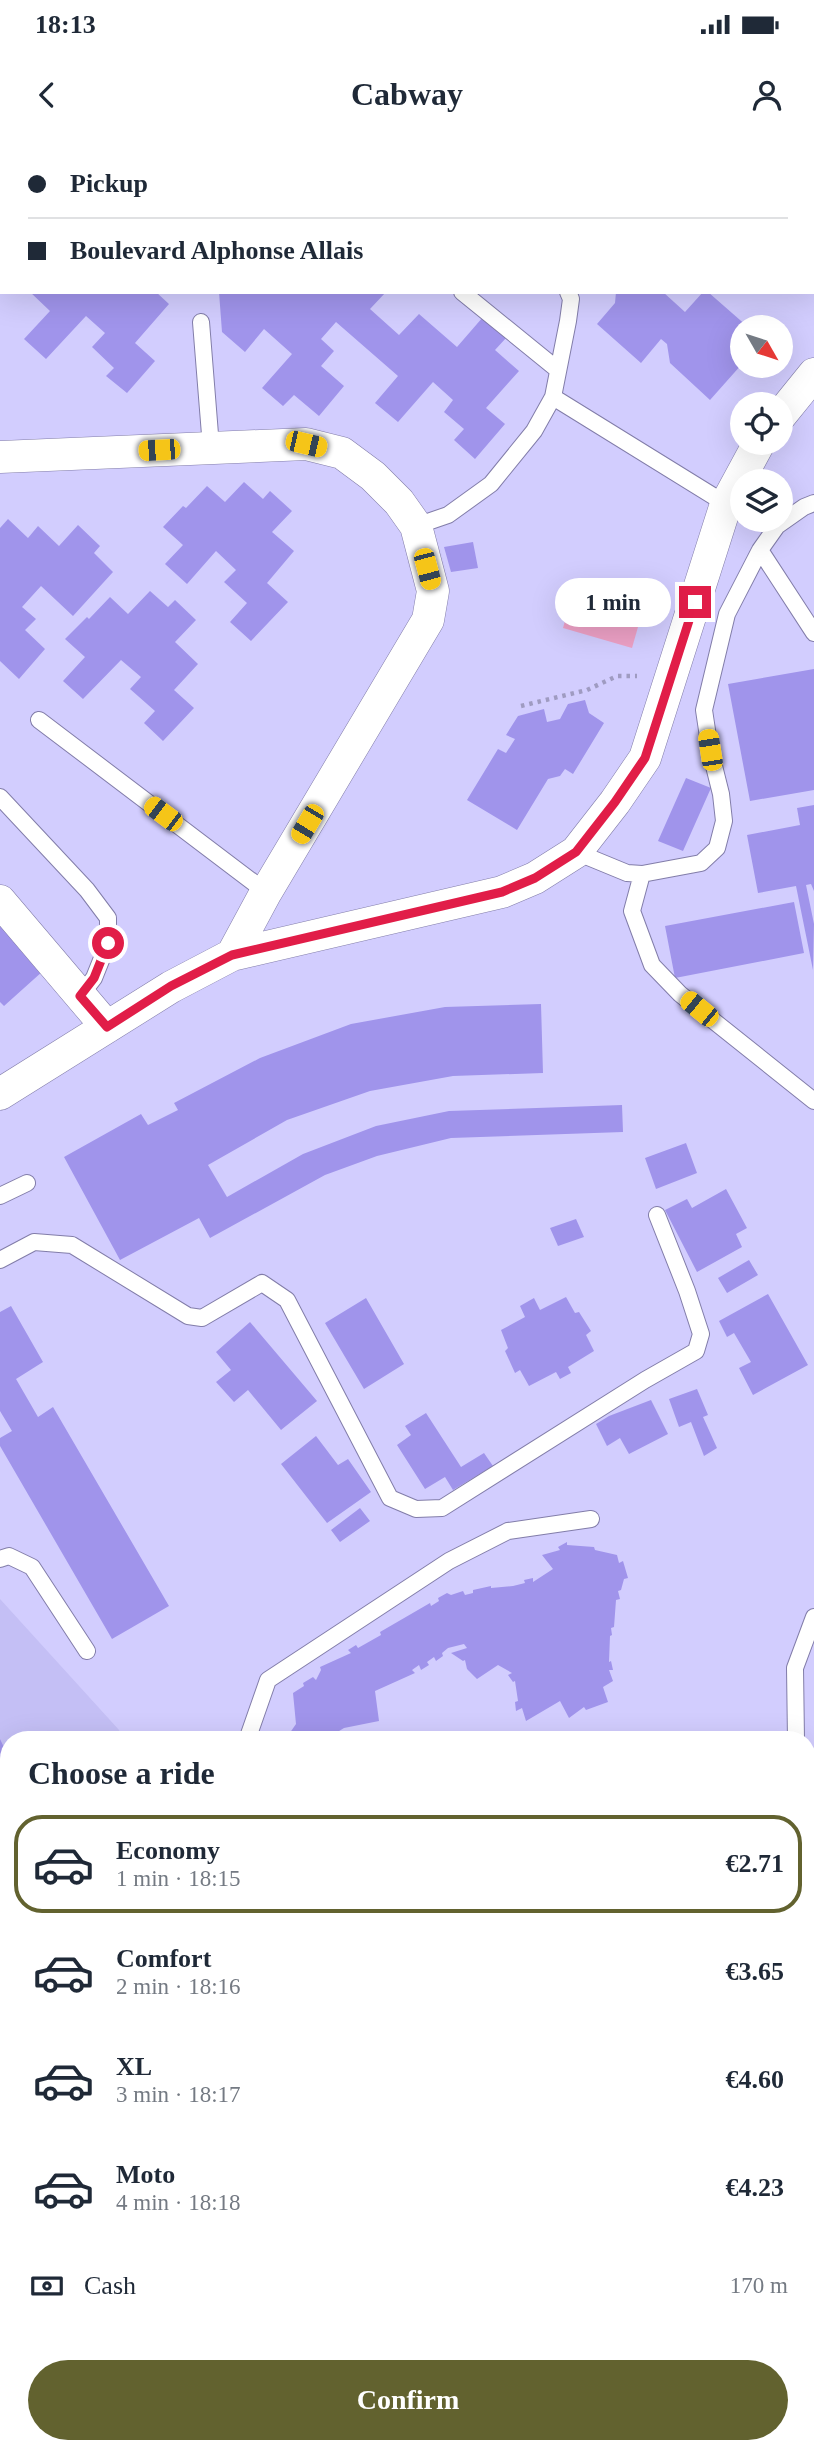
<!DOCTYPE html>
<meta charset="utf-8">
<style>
:root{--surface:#fff;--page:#f6f6f7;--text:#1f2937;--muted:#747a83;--line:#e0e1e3;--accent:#62622f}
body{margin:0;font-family:"Times New Roman",serif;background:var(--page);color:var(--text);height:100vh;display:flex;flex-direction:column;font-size:26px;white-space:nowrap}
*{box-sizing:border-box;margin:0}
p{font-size:23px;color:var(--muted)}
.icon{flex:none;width:38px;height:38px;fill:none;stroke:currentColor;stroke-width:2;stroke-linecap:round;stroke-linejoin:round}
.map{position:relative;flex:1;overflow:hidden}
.details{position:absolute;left:0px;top:1591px;width:816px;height:723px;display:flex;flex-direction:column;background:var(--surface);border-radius:28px 28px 0 0;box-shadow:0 7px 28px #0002}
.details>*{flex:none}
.hud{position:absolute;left:0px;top:0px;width:816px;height:154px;box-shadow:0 7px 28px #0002;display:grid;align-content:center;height:154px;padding:0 28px;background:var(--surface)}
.needle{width:46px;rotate:129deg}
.controls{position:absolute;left:730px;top:175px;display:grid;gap:14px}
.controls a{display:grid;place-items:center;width:63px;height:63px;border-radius:50%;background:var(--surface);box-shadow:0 7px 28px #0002;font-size:35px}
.end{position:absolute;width:32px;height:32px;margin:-16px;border:9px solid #e11d48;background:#fff;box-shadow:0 0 0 4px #fff}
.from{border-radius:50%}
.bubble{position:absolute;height:49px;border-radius:24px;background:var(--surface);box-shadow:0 7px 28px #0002;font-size:23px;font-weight:600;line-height:49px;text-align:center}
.car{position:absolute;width:21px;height:42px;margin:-21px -10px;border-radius:9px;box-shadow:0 0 5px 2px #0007;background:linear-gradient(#f5c518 24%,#345 0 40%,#f5c518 0 76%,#345 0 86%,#f5c518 0)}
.hud b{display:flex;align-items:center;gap:24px;height:66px;font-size:26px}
.hud b+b{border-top:2px solid var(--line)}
.hud i{width:18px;height:18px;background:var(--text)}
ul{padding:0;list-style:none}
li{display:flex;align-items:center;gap:21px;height:98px;margin:0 14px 10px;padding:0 14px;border:4px solid transparent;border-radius:28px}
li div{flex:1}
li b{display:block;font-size:26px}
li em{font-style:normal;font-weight:600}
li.selected{border-color:var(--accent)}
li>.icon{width:63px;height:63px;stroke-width:1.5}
h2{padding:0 28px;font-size:32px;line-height:84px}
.pay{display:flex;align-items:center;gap:18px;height:77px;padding:0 28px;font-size:26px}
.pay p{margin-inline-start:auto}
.cta{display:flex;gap:14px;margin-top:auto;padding:14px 28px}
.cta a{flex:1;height:80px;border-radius:42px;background:var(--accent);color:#fff;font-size:28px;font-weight:600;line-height:80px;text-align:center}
.status{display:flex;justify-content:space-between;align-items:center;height:49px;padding:0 35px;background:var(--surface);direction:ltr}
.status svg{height:19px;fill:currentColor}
header{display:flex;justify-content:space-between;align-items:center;height:91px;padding:0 28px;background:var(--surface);font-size:32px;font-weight:600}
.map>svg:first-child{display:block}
.built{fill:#c4bff5}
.green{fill:#eda1c6}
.building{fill:#a094eb}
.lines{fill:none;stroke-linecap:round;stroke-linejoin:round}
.lane-casing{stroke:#827da9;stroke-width:18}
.street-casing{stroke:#827da9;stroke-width:33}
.secondary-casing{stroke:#827da9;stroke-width:40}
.path{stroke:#9f9bc1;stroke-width:4.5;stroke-dasharray:3.5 5;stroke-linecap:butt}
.lane{stroke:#fff;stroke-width:16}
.street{stroke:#fff;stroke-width:32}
.secondary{stroke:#f1f0c0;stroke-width:38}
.rail-casing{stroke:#8380a1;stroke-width:8}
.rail{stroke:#dfddfa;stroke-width:5;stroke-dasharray:16;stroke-linecap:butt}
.route{stroke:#e11d48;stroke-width:9}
</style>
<div class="status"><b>18:13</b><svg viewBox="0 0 49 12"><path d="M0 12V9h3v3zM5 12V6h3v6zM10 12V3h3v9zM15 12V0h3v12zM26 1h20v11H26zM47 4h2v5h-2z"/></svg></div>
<header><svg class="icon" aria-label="back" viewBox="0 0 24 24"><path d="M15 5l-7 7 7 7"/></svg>Cabway<svg class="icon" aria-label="person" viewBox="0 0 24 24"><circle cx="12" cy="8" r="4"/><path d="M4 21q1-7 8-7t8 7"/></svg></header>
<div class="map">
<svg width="814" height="2313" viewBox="0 0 814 2313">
<rect width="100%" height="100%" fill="#d2cdfe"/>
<path class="built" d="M0,1459l119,131 4,9 -114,1v141l-9,-6z"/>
<path class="green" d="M575,446l69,20 -12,42 -69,-20z"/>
<path class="building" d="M30,152h126l13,12 -34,39 20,18 -28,32 -21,-17 8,-8 -22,-21 13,-14 -19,-17 -40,43 -22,-20 26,-28z
M219,152h167l-16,17 29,26 20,-21 38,33 26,-30 23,21 -11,12 24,21 -33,37 19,16 -30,35 -21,-19 10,-11 -20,-17 9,-12 -20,-18 -35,40 -23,-19 23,-27 -62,-54 -15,17 13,12 -13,15 23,20 -25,30 -25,-21 -11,11 -21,-18 30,-34 -28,-25 -19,23 -23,-20z
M616,152h47l22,20 18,-20h5l40,35h-6v37l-32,36 -40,-37 -3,-19 -6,-5 -20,24 -44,-39 18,-21z
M244,342l19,17 7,-8 22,20 -20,21 22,19 -27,32 21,19 -37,39 -21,-19 17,-19 -23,-21 12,-12 -20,-19 -29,33 -22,-20 18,-19 -20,-18 20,-21 3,2 21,-22 18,16z
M8,379l20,19 10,-12 21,20 19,-21 22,21 -6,7 19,19 -40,44 -32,-30 -19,21 14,12 -11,11 20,19 -26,30 -19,-18v-133z
M473,402l5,26 -27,4 -7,-25z
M150,451l18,16 7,-7 21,20 -21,22 23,22 -24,26 20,18 -31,33 -19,-18 11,-12 -25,-22 11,-12 -20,-17 -38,39 -20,-18 22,-24 -20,-18 22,-22 2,2 21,-22 18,17z
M814,529v121l-64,11 -22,-117z
M585,560l4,13 15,10 -31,51 -8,-5 -5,7 -12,3 -31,51 -50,-30 31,-51 8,4 9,-14 -9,-4 12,-19 26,-7 3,13 13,-3 8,-15z
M686,638l25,10 -28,63 -25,-10z
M814,665v86l-3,-7 -5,1 8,39 -1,46 -17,-84 -38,7 -11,-58 53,-10 -3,-17z
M794,762l10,51 -129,25 -10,-52z
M0,781l43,50 -39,35 -4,-4z
M541,864l2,69 -90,3 -83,15 -83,29 -79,45 19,32 76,-43 73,-28 73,-15 173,-6 1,27 -172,6 -74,18 -52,19 -115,63 -11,-20 -79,42 -56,-103 77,-43 7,11 30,-15 -4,-7 86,-45 91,-34 94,-17z
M686,1003l11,30 -41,16 -11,-31z
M726,1049l21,39 -11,6 6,13 -45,25 -32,-62 22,-11 5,9z
M576,1079l8,18 -26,9 -8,-18z
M749,1120l9,15 -31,18 -9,-15z
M768,1154l40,71 -55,30 -14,-27 12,-6 -17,-29 -7,4 -8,-16z
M566,1157l9,16 4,-1 12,19 -5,4 8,16 -26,16 3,6 -11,6 -4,-7 -27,14 -9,-16 -5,3 -10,-22 3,-3 -7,-18 24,-13 -5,-11 14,-8 6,12z
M366,1158l38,66 -40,25 -39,-66z
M11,1166l32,56 -27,17 22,38 15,-10 116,199 -57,33 -112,-193v-8l12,-7 -12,-20v-99z
M250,1182l67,79 -36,29 -33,-40 -14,12 -18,-20 15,-12 -15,-18z
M697,1249l11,26 -5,2 14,31 -13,8 -13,-34 -12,5 -10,-28z
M651,1260l17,34 -39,20 -9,-16 -13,8 -11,-22 13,-8z
M426,1273l35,54 23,-14 9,13 -40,24 -8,-13 -20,12 -28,-44 14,-10 -6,-9z
M316,1296l22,29 10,-6 23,33 -44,31 -46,-59z
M360,1368l10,13 -30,21 -9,-12z
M567,1402v3l27,2 1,3 22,5 2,8 4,-2 5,17 -4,1 -3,11 -3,1 2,8 -4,1 -2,27 -3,1 1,7 -2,1 -1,26 2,-1 2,9h-4l4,11 -10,6 5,15 -22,8 -2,-3 -15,11 -9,-17 -34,20 -4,-13 -6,3 -1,-9 3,-1 -3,-20 -2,1 -5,-7 4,-2 -14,-8 -21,14 -10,-10 -2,-9 -2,1 -12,-8 16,-5 -3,-4 -16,4 -6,5 1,3 -7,5 -2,-4 -7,5 2,3 -8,5 -2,-5 -7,5 3,3 -40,18 4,30 -35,7 -13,8 -2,4h-44l11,-16 -3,-31 11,-7 -1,-3 10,-6 3,3 5,-10 -1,-3 31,-14 -3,-3 8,-5 2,3 23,-13 -1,-3 50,-29 1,3 8,-5 -1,-3 9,-5 4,2 12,-4 2,4 8,-2v-3l18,-4v2l22,-2 12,-3 -1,-3 9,-2v4l20,-13 -11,-14 18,-5 -2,-3z
M0,1599l9,19v7l-9,14z
M9,1708v26l-9,-6v-13z
M812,1845l2,1v82l-7,-5v-72z
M4,2020l5,1v22l-9,-2v-12z
M0,2147l9,3v60l-9,-3z
M18,2305h19l-3,8h-19z
M412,2305h49l-3,8h-49z"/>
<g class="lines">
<defs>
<path id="lane" d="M98,0l1,2
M395,2v-2
M462,152l96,78
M201,182l10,125
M553,257l173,107
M416,386l32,-11 43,-31 43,-53 19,-34 15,-76 3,-22 -3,-7
M760,410l54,83
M39,580l227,172
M0,657l87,93 21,28v25l-14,35 -14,18
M576,712l51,21 15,1 59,-11 16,-15 7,-27 -3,-27 -11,-44 -6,-40 23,-96 33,-64 17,-24 27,-19 10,-4
M642,734l-10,37 20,54 28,29 134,107
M0,1056l27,-13
M0,1120l34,-18 38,3 116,71 14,2 60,-35 25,17 103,198 26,11 26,-1 203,-128 51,-29 5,-17 -14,-43 -30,-76
M0,1419l9,-3 23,11 55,84
M247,1600l21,-60 181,-119 59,-30 83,-12
M796,1600l-1,-72 19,-51
M807,1679l7,14"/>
<path id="street" d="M780,276l34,-42
M0,317l306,-13 36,9 31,23 26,26 17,24 17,65 -5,29 -162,272 -34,63
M0,761l107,126
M0,954l171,-107 61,-32 270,-63 33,-14 41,-26 39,-50 30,-44 81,-254 33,-61
M807,1994l7,5
M0,2252l9,3
M150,2305l23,8"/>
<path id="secondary" d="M0,1806l9,5
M807,2120l7,2
M807,2184l7,1"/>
</defs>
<use href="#lane" class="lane-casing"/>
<use href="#street" class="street-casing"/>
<use href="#secondary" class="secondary-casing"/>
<path class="path" d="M521,566l66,-16 30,-14h20"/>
<use href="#lane" class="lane"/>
<use href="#street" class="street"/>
<use href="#secondary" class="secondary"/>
<defs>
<path id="rail" d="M0,1988l9,3
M0,2008l9,3
M807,2254l7,2
M807,2279l7,1"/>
</defs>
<use href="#rail" class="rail-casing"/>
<use href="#rail" class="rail"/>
</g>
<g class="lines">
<path class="route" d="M108,803l-14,35 -14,18 27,31 64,-41 61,-31 270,-63 33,-14 41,-26 39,-50 30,-44 50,-156"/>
</g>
</svg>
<div class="controls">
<a><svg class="needle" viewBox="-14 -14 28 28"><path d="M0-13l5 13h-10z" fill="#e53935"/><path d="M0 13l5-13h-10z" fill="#747a83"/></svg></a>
<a><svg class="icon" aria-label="locate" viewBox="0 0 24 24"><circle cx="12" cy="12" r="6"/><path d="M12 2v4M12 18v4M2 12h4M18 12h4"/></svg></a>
<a><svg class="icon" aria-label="layers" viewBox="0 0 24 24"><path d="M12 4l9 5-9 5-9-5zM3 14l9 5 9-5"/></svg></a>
</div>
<i class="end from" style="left:108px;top:803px"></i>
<i class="end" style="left:695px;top:462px"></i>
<div class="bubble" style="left:555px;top:438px;width:116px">1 min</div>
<i class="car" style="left:306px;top:304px;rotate:103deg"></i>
<i class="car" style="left:159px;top:310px;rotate:267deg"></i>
<i class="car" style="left:427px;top:429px;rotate:165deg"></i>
<i class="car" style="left:710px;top:610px;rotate:351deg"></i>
<i class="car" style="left:163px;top:674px;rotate:307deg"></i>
<i class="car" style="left:307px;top:684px;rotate:211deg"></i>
<i class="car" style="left:699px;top:869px;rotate:309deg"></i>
<div class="hud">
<b><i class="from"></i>Pickup</b>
<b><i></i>Boulevard Alphonse Allais</b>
</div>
<section class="details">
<h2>Choose a ride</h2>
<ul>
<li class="selected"><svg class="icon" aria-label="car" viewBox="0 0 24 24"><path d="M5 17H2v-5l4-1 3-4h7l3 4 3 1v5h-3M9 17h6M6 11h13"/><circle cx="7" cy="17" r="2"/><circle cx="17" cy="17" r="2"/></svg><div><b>Economy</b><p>1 min · 18:15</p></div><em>€2.71</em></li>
<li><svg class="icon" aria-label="car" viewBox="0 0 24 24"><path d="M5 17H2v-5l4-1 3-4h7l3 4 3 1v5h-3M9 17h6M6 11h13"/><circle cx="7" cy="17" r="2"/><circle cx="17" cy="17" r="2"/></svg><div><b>Comfort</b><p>2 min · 18:16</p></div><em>€3.65</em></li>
<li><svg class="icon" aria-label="car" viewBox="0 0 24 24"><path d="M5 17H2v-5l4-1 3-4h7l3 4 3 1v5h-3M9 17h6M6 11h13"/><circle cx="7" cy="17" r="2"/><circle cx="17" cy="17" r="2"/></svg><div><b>XL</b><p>3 min · 18:17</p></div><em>€4.60</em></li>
<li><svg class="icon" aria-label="car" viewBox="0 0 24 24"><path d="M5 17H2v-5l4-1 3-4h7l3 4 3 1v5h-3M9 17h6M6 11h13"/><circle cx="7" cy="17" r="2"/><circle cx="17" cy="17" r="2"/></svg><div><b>Moto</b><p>4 min · 18:18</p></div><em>€4.23</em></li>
</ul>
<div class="pay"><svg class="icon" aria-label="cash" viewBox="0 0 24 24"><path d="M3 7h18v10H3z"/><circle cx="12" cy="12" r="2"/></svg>Cash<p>170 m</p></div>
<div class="cta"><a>Confirm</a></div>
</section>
</div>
